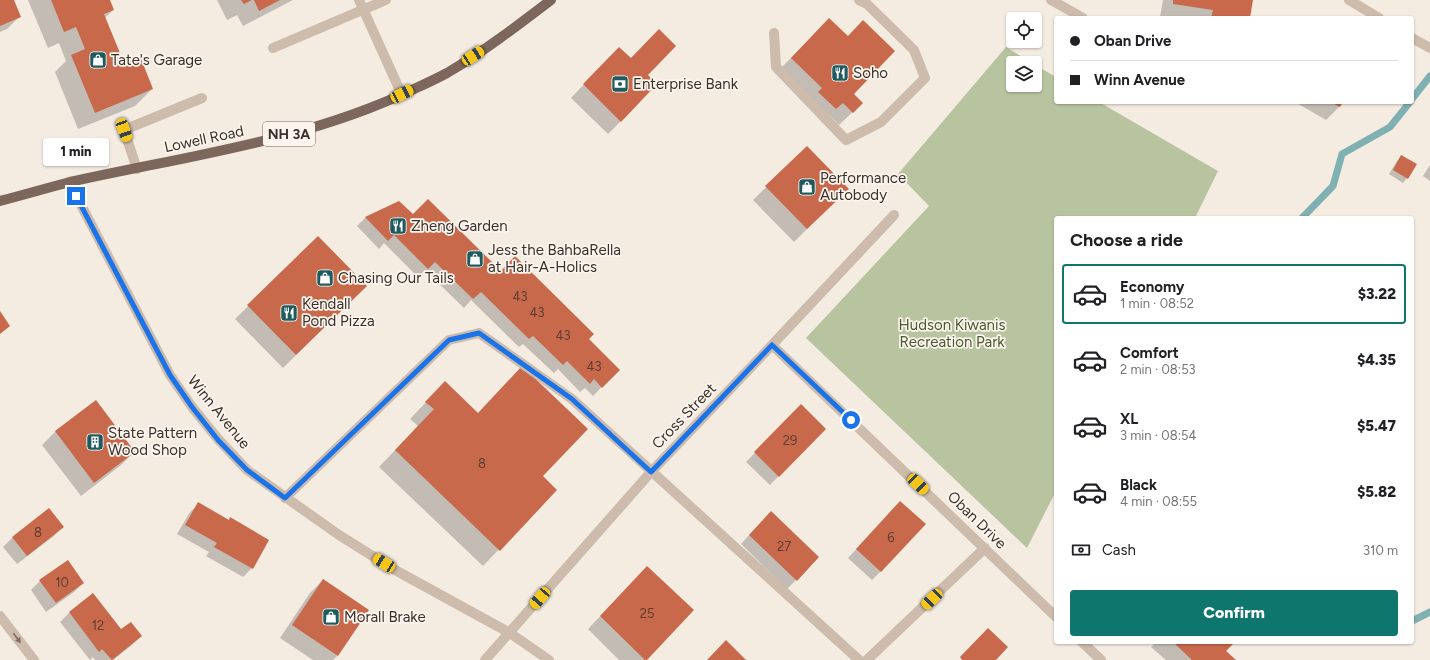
<!DOCTYPE html>
<meta charset="utf-8">
<style>
:root{--surface:#fff;--page:#f2f2f2;--text:#202124;--muted:#757577;--line:#e0e0e0;--accent:#0f766e}
body{margin:0;font-family:Figtree,sans-serif;background:var(--page);color:var(--text);height:100vh;display:flex;flex-direction:column;font-size:15px;white-space:nowrap}
*{box-sizing:border-box;margin:0}
p{font-size:13px;color:var(--muted)}
.icon{flex:none;width:22px;height:22px;fill:none;stroke:currentColor;stroke-width:2;stroke-linecap:round;stroke-linejoin:round}
.map{position:relative;flex:1;overflow:hidden}
.side{position:absolute;left:1054px;top:216px;width:360px;height:428px;display:flex;flex-direction:column;background:var(--surface);border-radius:4px;box-shadow:0 1px 3px #0004}
.side>*{flex:none}
.hud{position:absolute;left:1054px;top:16px;width:360px;height:88px;border-radius:4px;box-shadow:0 1px 3px #0004;display:grid;align-content:center;height:88px;padding:0 16px;background:var(--surface)}
.buttons{position:absolute;left:1006px;top:12px;display:grid;gap:8px}
.buttons a{display:grid;place-items:center;width:36px;height:36px;border-radius:4px;background:var(--surface);box-shadow:0 1px 3px #0004;font-size:20px}
.end{position:absolute;width:18px;height:18px;margin:-9px;border:5px solid #1a73e8;background:#fff;box-shadow:0 0 0 2px #fff}
.from{border-radius:50%}
.bubble{position:absolute;height:28px;border-radius:4px;background:var(--surface);box-shadow:0 1px 3px #0004;font-size:13px;font-weight:800;line-height:28px;text-align:center}
.car{position:absolute;width:12px;height:24px;margin:-12px -6px;border-radius:5px;box-shadow:0 0 3px 1px #0007;background:linear-gradient(#f5c518 24%,#345 0 40%,#f5c518 0 76%,#345 0 86%,#f5c518 0)}
.hud b{display:flex;align-items:center;gap:14px;height:38px;font-size:15px}
.hud b+b{border-top:1px solid var(--line)}
.hud i{width:10px;height:10px;background:var(--text)}
ul{padding:0;list-style:none}
li{display:flex;align-items:center;gap:12px;height:60px;margin:0 8px 6px;padding:0 8px;border:2px solid transparent;border-radius:4px}
li div{flex:1}
li b{display:block;font-size:15px}
li em{font-style:normal;font-weight:800}
li.active{border-color:var(--accent)}
li>.icon{width:36px;height:36px;stroke-width:1.5}
h2{padding:0 16px;font-size:18px;line-height:48px}
.pay{display:flex;align-items:center;gap:10px;height:44px;padding:0 16px;font-size:15px}
.pay p{margin-inline-start:auto}
.primary-button{display:flex;gap:8px;margin-top:auto;padding:8px 16px}
.primary-button a{flex:1;height:46px;border-radius:4px;background:var(--accent);color:#fff;font-size:16px;font-weight:800;line-height:46px;text-align:center}
.map>svg:first-child{display:block}
.green{fill:#b8c4a0}
.shadow{fill:#0003}
.lines{fill:none;stroke-linecap:round;stroke-linejoin:round}
.stream{stroke:#7fb0b2;stroke-width:7}
.building{fill:#c8694b}
.minor{stroke:#cdbbac;stroke-width:10}
.major{stroke:#7d675c;stroke-width:10}
.oneway{fill:#7d6f65}
.route{stroke:#1a73e8;stroke-width:5}
.labels{text-anchor:middle;dominant-baseline:central;stroke-width:3.5;stroke-linejoin:round;paint-order:stroke}
.number-label{font-size:13px;fill:#5e3e33}
.shield{fill:#fbf5ee;stroke:#756b66;stroke-width:1}
.shield-label{font-size:14px;font-weight:bold;fill:#3b302b}
.poi-label{font-size:15px;fill:#3b302b;stroke:#fbf5ee;text-anchor:start}
.street-label{font-size:15px;fill:#3b302b;stroke:#fbf5ee}
.park-label{font-size:15px;fill:#4a5a2e;stroke:#fbf5ee}
</style>
<div class="map">
<svg width="1430" height="660" viewBox="0 0 1430 660">
<rect width="100%" height="100%" fill="#f4ebe1"/>
<path class="green" d="M1006,47l26,16h-19v22h22v-20l21,12v25h43l119,69 -23,47h-139v273l-29,57 -221,-210 123,-132 -31,-32z"/>
<path class="shadow" d="M0,0h13l7,16 -13,13 -7,3z
M28,0h81l4,10 -8,8 19,46 28,25 -17,17 -57,23 -23,-57 11,-11 -7,-18 -11,5z
M217,0h76l-50,26 -6,-11 -10,5z
M1163,0h89l-3,18 -89,-1z
M817,32l35,62 10,9 -23,22 -10,-10 -7,7 -44,-51z
M606,61l41,14 -26,46 -13,13 -37,-36z
M1295,102h47l-3,5 -13,13z
M807,147l40,42 -53,53 -41,-42z
M1401,157l6,21 -4,5 -14,-9 8,-13z
M1430,165v16l-7,-5z
M399,203l14,13 88,56 86,67 31,31 -25,26 -8,-8 -5,4 -22,-23 -4,4 -31,-29 -4,3 -48,-47 -7,8 -39,-38 -7,7 -34,-34 -5,6 -22,-23 8,-8z
M318,237l48,49 -83,82 -48,-49z
M429,399l49,15 78,76 -73,76 -104,-99 39,-41 -8,-7z
M96,401l38,51 -13,13 -40,31 -39,-51 13,-13z
M801,405l24,24 -55,56 -24,-23z
M199,504l29,17 40,20 -16,27 -9,9 -37,-21 3,-4 -32,-18 13,-22z
M49,509l13,18 -8,9 -37,28 -14,-17 9,-9z
M892,511l-11,60 -9,9 -24,-22z
M762,521l34,59 -9,9 -46,-45z
M323,580l15,75 -5,5h-20l-33,-22 30,-45z
M635,580l11,80h-27l-31,-31z
M40,581l43,2 -9,9 -28,20 -15,-22z
M93,594l28,36 20,6 -9,9 -19,15h-18l-2,-3 -3,3 -30,-38 9,-9z
M1156,642h77l-8,9 9,9h-68l-15,-13z"/>
<g class="lines">
<path class="stream" d="M1412,99l18,-23
M1302,218l31,-32 9,-32 48,-27 20,-25
M1412,621l18,-9"/>
</g>
<path class="building" d="M0,0h14l7,17 -21,9z
M51,0h59l4,10 -10,4 20,49 16,-7 13,33 -58,24 -24,-58 14,-6 -9,-22 -12,5z
M241,0h11l-8,4z
M254,0h26l-21,11z
M1173,0h80l-3,18h-39l2,-8 -40,-6z
M829,18l19,18 15,-16 32,31 -41,43 9,9 -10,10 -10,-10 -7,6 -18,-17 4,-4 -31,-30z
M659,29l17,17 -28,29 9,9 -36,38 -38,-38 36,-37 12,11z
M1330,102h13l-3,5z
M807,146l42,43 -42,40 -42,-43z
M1401,155l16,9 -9,15 -15,-9z
M428,199l73,72 14,-15 79,78 -5,5 31,31 -18,18 -8,-9 -4,5 -23,-23 -4,4 -30,-29 -4,3 -48,-47 -8,7 -38,-37 -7,7 -34,-34 -6,6 -23,-24 34,-16 14,13z
M318,236l49,50 -71,69 -49,-50z
M0,311l10,15 -10,8z
M522,366l66,63 -45,47 14,14 -57,61 -105,-101 39,-41 -9,-7 20,-21 33,32z
M96,400l39,52 -41,31 -39,-52z
M801,404l25,25 -47,48 -25,-25z
M900,501l26,23 -45,48 -25,-23z
M198,502l31,18 1,-3 39,23 -16,29 -39,-22 3,-4 -32,-18z
M49,508l15,19 -37,29 -15,-19z
M771,511l48,46 -22,24 -48,-46z
M68,560l16,23 -28,20 -17,-23z
M647,566l47,44 -47,50h-2l-45,-44z
M323,579l46,31 -31,46 -46,-31z
M93,593l28,36 10,-7 11,14 -30,24 -10,-11 -3,3 -30,-40z
M988,628l20,19 -12,13h-34l-2,-3z
M726,640l20,20h-39z
M1173,642h62l-9,9 10,9h-44z"/>
<g class="lines">
<path class="minor" d="M359,0l43,95
M1051,0l32,18
M1349,0l30,18
M774,33l2,34 70,73 35,-18 44,-44 -11,-28 -47,-46 -8,-4
M1412,38l18,10
M273,48l113,-48
M137,169l-13,-39 78,-32
M69,182l101,193 22,32 26,32 29,31 92,65 56,35 115,63 39,27
M772,345l284,272
M285,498l164,-158 30,-7 93,66 287,261
M0,616l34,44
M1082,642l19,18
M485,660l166,-188 121,-127 122,-130
M867,660l118,-112"/>
<path class="major" d="M0,201c23,-6 47,-13 70,-19 116,-26 236,-41 344,-93 11,-5 22,-10 33,-16 36,-21 70,-47 104,-73"/>
</g>
<defs><path id="oneway-solid" d="M-6-.8H1V-3.2L6.5 0L1 3.2V.8H-6Z"/></defs>
<use class="oneway" href="#oneway-solid" transform="translate(17 638) rotate(53)"/>
<g class="lines">
<path class="route" d="M76,196l94,179 22,32 26,33 29,30 38,28 164,-158 30,-7 93,66 79,73 121,-127 79,75"/>
</g>
<defs>
<symbol id="shop-square" viewBox="-11 -11 22 22"><rect x="-9" y="-9" width="18" height="18" rx="4" fill="#1f5a5e" stroke="#fbf5ee"/><path d="M-5-2.5h2.3a2.7 3.5 0 0 1 5.4 0H5L5.5 6h-11ZM-1.5-2.5h3a1.5 2.3 0 0 0-3 0Z" fill="#fff"/></symbol>
<symbol id="restaurant-square" viewBox="-11 -11 22 22"><rect x="-9" y="-9" width="18" height="18" rx="4" fill="#1f5a5e" stroke="#fbf5ee"/><path d="M-5-6h1v4h1v-4h1v4h1v-4h1v5L-1.5 .5V6h-2V.5L-5-1ZM5-6V6H3V1.5H1.5Q1.5-4 5-6Z" fill="#fff"/></symbol>
<symbol id="bank-square" viewBox="-11 -11 22 22"><rect x="-9" y="-9" width="18" height="18" rx="4" fill="#1f5a5e" stroke="#fbf5ee"/><path d="M-6-4H6V4H-6ZM0-2.3a2.3 2.3 0 1 0 0 4.6a2.3 2.3 0 1 0 0-4.6Z" fill="#fff"/></symbol>
<symbol id="building-square" viewBox="-11 -11 22 22"><rect x="-9" y="-9" width="18" height="18" rx="4" fill="#1f5a5e" stroke="#fbf5ee"/><path d="M-4-6H4V6H1V3H-1V6H-4ZM-2.5-4.3h1.7v1.8h-1.7ZM.8-4.3h1.7v1.8H.8ZM-2.5-1h1.7V.8h-1.7ZM.8-1h1.7V.8H.8Z" fill="#fff"/></symbol>
</defs>
<g fill-rule="evenodd">
<use href="#shop-square" x="88" y="50" width="20" height="20"/>
<use href="#restaurant-square" x="830" y="63" width="20" height="20"/>
<use href="#bank-square" x="610" y="74" width="20" height="20"/>
<use href="#shop-square" x="797" y="177" width="20" height="20"/>
<use href="#restaurant-square" x="388" y="216" width="20" height="20"/>
<use href="#shop-square" x="465" y="249" width="20" height="20"/>
<use href="#shop-square" x="315" y="268" width="20" height="20"/>
<use href="#restaurant-square" x="279" y="303" width="20" height="20"/>
<use href="#building-square" x="85" y="432" width="20" height="20"/>
<use href="#shop-square" x="321" y="607" width="20" height="20"/>
</g>
<g class="labels">
<g class="number-label">
<text x="520" y="296">43</text>
<text x="537" y="312">43</text>
<text x="563" y="335">43</text>
<text x="594" y="366">43</text>
<text x="790" y="440">29</text>
<text x="482" y="463">8</text>
<text x="38" y="532">8</text>
<text x="891" y="537">6</text>
<text x="784" y="546">27</text>
<text x="62" y="582">10</text>
<text x="647" y="613">25</text>
<text x="98" y="625">12</text>
</g>
<rect class="shield" x="263" y="122" width="52" height="24" rx="3"/>
<g class="shield-label">
<text x="289" y="134">NH 3A</text>
</g>
<g class="poi-label">
<text x="111" y="60">Tate's Garage</text>
<text x="853" y="73">Soho</text>
<text x="633" y="84">Enterprise Bank</text>
<text x="820" y="178">Performance<tspan x="820" dy="17">Autobody</tspan></text>
<text x="411" y="226">Zheng Garden</text>
<text x="488" y="250">Jess the BahbaRella<tspan x="488" dy="17">at Hair-A-Holics</tspan></text>
<text x="338" y="278">Chasing Our Tails</text>
<text x="302" y="304">Kendall<tspan x="302" dy="17">Pond Pizza</tspan></text>
<text x="108" y="433">State Pattern<tspan x="108" dy="17">Wood Shop</tspan></text>
<text x="344" y="617">Morall Brake</text>
</g>
<g class="street-label">
<text transform="translate(204 139) rotate(-12)">Lowell Road</text>
<text transform="translate(219 412) rotate(51)">Winn Avenue</text>
<text transform="translate(684 416) rotate(-46)">Cross Street</text>
<text transform="translate(977 520) rotate(44)">Oban Drive</text>
</g>
<g class="park-label">
<text x="952" y="325">Hudson Kiwanis<tspan x="952" dy="17">Recreation Park</tspan></text>
</g>
</g>
</svg>
<div class="buttons">
<a><svg class="icon" aria-label="locate" viewBox="0 0 24 24"><circle cx="12" cy="12" r="6"/><path d="M12 2v4M12 18v4M2 12h4M18 12h4"/></svg></a>
<a><svg class="icon" aria-label="layers" viewBox="0 0 24 24"><path d="M12 4l9 5-9 5-9-5zM3 14l9 5 9-5"/></svg></a>
</div>
<i class="end from" style="left:851px;top:420px"></i>
<i class="end" style="left:76px;top:196px"></i>
<div class="bubble" style="left:43px;top:138px;width:66px">1 min</div>
<i class="car" style="left:473px;top:56px;rotate:57deg"></i>
<i class="car" style="left:402px;top:94px;rotate:64deg"></i>
<i class="car" style="left:124px;top:130px;rotate:160deg"></i>
<i class="car" style="left:918px;top:484px;rotate:134deg"></i>
<i class="car" style="left:384px;top:563px;rotate:302deg"></i>
<i class="car" style="left:540px;top:598px;rotate:221deg"></i>
<i class="car" style="left:932px;top:599px;rotate:226deg"></i>
<div class="hud">
<b><i class="from"></i>Oban Drive</b>
<b><i></i>Winn Avenue</b>
</div>
<section class="side">
<h2>Choose a ride</h2>
<ul>
<li class="active"><svg class="icon" aria-label="car" viewBox="0 0 24 24"><path d="M5 17H2v-5l4-1 3-4h7l3 4 3 1v5h-3M9 17h6M6 11h13"/><circle cx="7" cy="17" r="2"/><circle cx="17" cy="17" r="2"/></svg><div><b>Economy</b><p>1 min · 08:52</p></div><em>$3.22</em></li>
<li><svg class="icon" aria-label="car" viewBox="0 0 24 24"><path d="M5 17H2v-5l4-1 3-4h7l3 4 3 1v5h-3M9 17h6M6 11h13"/><circle cx="7" cy="17" r="2"/><circle cx="17" cy="17" r="2"/></svg><div><b>Comfort</b><p>2 min · 08:53</p></div><em>$4.35</em></li>
<li><svg class="icon" aria-label="car" viewBox="0 0 24 24"><path d="M5 17H2v-5l4-1 3-4h7l3 4 3 1v5h-3M9 17h6M6 11h13"/><circle cx="7" cy="17" r="2"/><circle cx="17" cy="17" r="2"/></svg><div><b>XL</b><p>3 min · 08:54</p></div><em>$5.47</em></li>
<li><svg class="icon" aria-label="car" viewBox="0 0 24 24"><path d="M5 17H2v-5l4-1 3-4h7l3 4 3 1v5h-3M9 17h6M6 11h13"/><circle cx="7" cy="17" r="2"/><circle cx="17" cy="17" r="2"/></svg><div><b>Black</b><p>4 min · 08:55</p></div><em>$5.82</em></li>
</ul>
<div class="pay"><svg class="icon" aria-label="cash" viewBox="0 0 24 24"><path d="M3 7h18v10H3z"/><circle cx="12" cy="12" r="2"/></svg>Cash<p>310 m</p></div>
<div class="primary-button"><a>Confirm</a></div>
</section>
</div>
